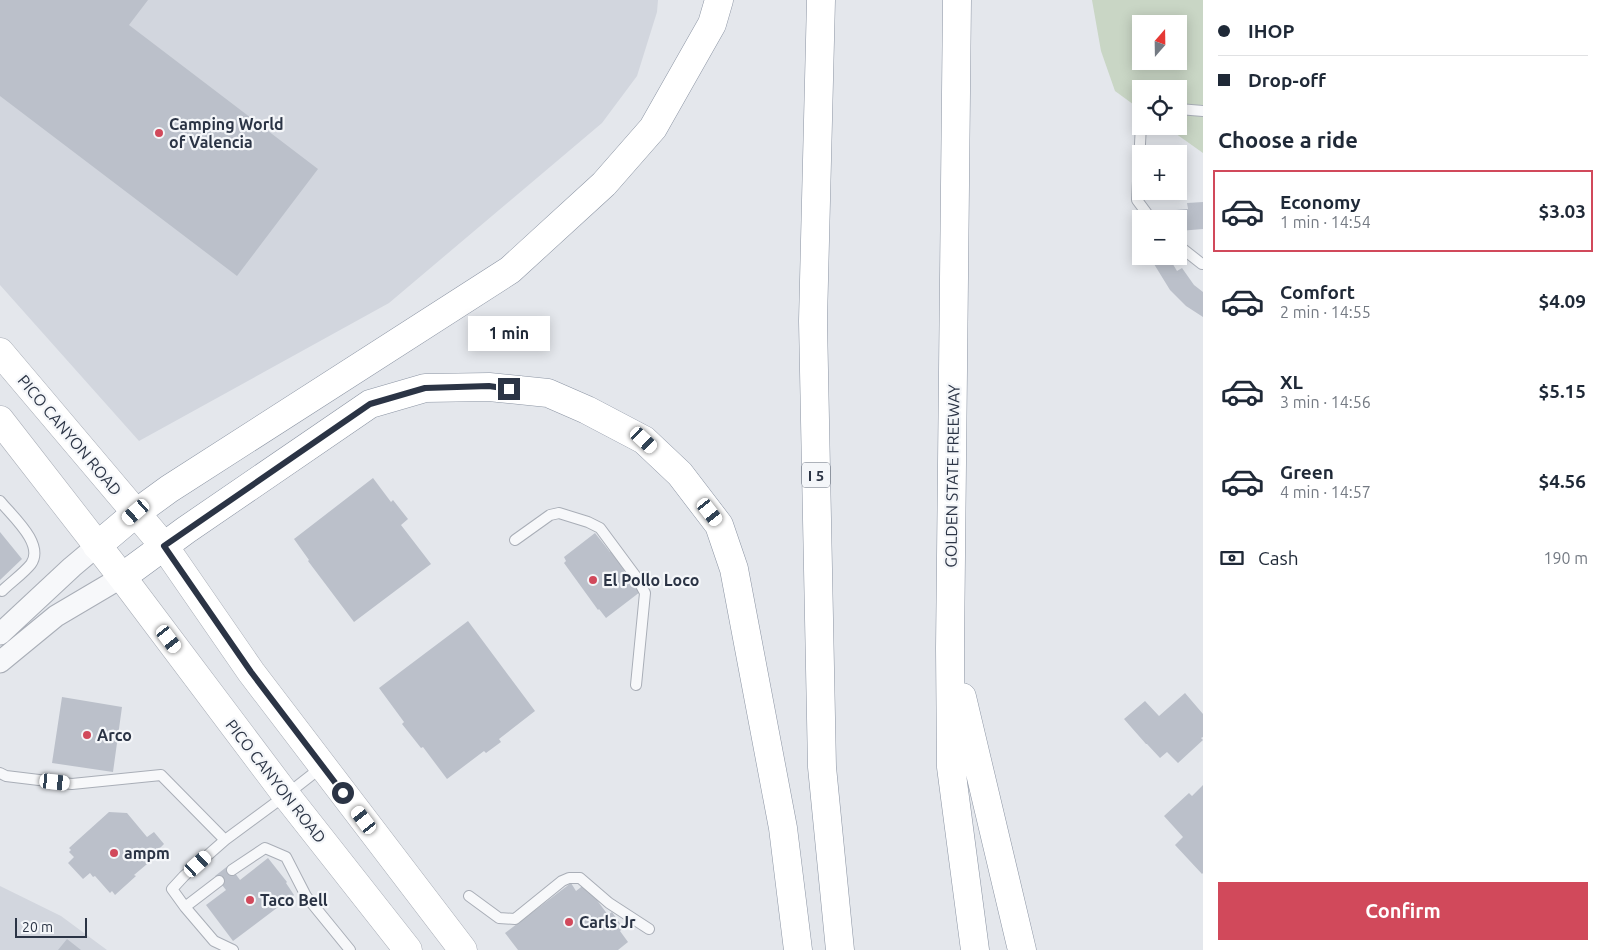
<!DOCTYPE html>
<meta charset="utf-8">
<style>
:root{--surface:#fff;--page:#f6f6f7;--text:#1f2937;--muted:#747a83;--line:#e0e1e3;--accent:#d1495b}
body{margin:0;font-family:Ubuntu,sans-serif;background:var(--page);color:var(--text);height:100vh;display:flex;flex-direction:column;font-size:19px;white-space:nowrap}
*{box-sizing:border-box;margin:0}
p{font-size:16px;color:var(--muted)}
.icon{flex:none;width:28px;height:28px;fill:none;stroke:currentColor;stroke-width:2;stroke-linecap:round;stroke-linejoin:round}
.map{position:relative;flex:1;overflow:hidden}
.drawer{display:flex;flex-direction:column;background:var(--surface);width:400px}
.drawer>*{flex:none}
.hud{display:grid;align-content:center;height:110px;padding:0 15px;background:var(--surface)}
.needle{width:32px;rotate:20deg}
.fabs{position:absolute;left:1132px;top:15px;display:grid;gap:10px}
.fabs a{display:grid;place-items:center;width:55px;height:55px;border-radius:0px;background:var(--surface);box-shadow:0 2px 12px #0003;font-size:25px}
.scale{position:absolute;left:15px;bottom:12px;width:72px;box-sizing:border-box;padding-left:5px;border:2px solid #2b3445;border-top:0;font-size:14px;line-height:18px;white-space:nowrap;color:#2b3445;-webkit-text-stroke:4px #f4f6f9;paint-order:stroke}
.end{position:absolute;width:22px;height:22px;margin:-11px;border:6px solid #2b3445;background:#fff;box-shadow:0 0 0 2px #fff}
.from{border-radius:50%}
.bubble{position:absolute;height:35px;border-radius:0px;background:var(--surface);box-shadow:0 2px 12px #0003;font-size:16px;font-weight:600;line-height:35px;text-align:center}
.car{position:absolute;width:15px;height:30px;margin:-15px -8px;border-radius:6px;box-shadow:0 0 4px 1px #0007;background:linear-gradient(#fff 24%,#345 0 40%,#fff 0 76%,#345 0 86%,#fff 0)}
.hud b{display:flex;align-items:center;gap:18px;height:48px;font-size:19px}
.hud b+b{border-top:1px solid var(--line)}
.hud i{width:12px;height:12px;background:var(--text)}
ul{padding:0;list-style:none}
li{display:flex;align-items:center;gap:15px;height:82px;margin:0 10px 8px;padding:0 5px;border:2px solid transparent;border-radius:0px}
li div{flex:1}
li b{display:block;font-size:19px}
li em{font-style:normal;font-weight:600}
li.current{border-color:var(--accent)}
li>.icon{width:45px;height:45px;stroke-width:1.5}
h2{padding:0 15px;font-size:22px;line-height:60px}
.pay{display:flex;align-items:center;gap:12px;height:55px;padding:0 15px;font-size:19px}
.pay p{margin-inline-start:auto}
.button{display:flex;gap:10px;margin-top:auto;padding:10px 15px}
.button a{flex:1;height:58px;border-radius:0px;background:var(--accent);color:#fff;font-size:20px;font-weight:600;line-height:58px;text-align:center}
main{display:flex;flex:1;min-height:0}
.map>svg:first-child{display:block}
.built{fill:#d2d6de}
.green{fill:#c9d6c5;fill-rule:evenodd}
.building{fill:#bbc0ca}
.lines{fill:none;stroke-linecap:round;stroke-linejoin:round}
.service-casing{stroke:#a9aeb7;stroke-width:12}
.minor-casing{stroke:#a9aeb7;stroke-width:23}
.secondary-casing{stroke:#a9aeb7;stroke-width:29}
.motorway-casing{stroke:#8b94a3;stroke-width:29}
.service{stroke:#f7f8fa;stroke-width:10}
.minor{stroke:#f7f8fa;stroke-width:21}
.secondary{stroke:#fff;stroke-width:28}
.motorway{stroke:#fff;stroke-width:28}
.route{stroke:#2b3445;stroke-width:6}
.poi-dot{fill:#d1495b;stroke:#f4f6f9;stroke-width:2}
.labels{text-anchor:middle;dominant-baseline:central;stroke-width:4.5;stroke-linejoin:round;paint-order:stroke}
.shield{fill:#f4f6f9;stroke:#676e7b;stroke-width:1}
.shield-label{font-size:15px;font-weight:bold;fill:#2b3445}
.poi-label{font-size:16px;font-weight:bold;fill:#2b3445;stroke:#f4f6f9;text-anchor:start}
.street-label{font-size:16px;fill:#2b3445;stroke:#f4f6f9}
</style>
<main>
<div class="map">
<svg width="1203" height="950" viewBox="0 0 1203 950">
<rect width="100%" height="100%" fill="#e4e7ec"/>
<path class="built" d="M0,0h658l-1,12 -20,64 -35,47 -213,180 -250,138 -139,-156z
M0,886l61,30 46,34h-107z"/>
<path class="green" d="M1092,0h111v153l-38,-27h14v-37h-38v21l-26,-19 -14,-40zM1141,24h38v37h-38z"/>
<path class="building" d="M0,0h148l-19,25 189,144 -81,107 -237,-180z
M1203,202v27l-24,2v-12h-14l-1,-8 24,-2 -1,-6z
M1166,256h2l9,15 5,-3 12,17 9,7v25l-17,-11 -16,-16 -16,-26z
M373,478l18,24 2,-2 15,19 -7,6 30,39 -77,58 -46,-61 1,-1 -15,-21z
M0,532l22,27 -22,21z
M595,533l15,19 3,-1 14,18 -3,2 16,21 -34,26 -7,-9 -1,1 -34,-47 2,-2 -2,-4z
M468,621l67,90 -36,28 2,3 -15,11 -2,-2 -37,28 -24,-32 -2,1 -19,-24 2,-2 -25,-34z
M1185,693l18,21v23l-2,1 2,2 -25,23 -11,-11 -7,6 -13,-14h-1l-22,-25 21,-18 14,15z
M62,697l60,10 -9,65 -61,-9z
M1203,785v88l-1,1 -27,-29 8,-8 -19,-21 25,-23 3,3z
M109,812l18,1 20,24 7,-5 10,12 -7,7 2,3 -25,21 2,1 -21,19 -3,-4 -2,2 -15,-17 -2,1 -3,-4 -7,6 -15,-16 6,-6 -5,-5 2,-2 -2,-2z
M268,858l19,24 -1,1 8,12 -61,46 -27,-36 20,-15 -11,-14 14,-11 11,15z
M571,883l5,8 9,-7 23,31 4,-3 11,16 -3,3 8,11 -10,8h-100l-13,-17z
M67,939l14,11h-23z"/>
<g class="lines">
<defs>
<path id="service" d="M1179,109l24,2
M1141,125l-4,75 14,19
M1179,246l23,18
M0,501c12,15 45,43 31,63 -7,9 -21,19 -29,27
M515,540l35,-25 9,-2 29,9 12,6 37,50 8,15 -9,92
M0,773l6,3 66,8 89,-9 64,65 61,-45 37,-29
M225,840l-41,36 -12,13 13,18 29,34 19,9
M232,870l33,-22 21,9 20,39 44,54
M469,896l30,22 16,1 47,-38 7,-3h11l29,25 40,26
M185,907l34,-26"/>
<path id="minor" d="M0,634l72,-67 25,-21
M0,662l56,-46 66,-39"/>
<path id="secondary" d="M0,352l164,194 87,126 212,278
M0,420l122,157 164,218 122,155"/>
<path id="motorway" d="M821,0l-8,321 9,446 18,183
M957,0l-7,649 1,118 24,183
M97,546l39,-33 33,-24 341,-219 94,-86 49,-56 59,-104 7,-24
M122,577l64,-47 184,-126 55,-16 64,-1 59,6 39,17 57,30 36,34 39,51 15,44 49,259 15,122
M962,697l60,253"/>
</defs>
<use href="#service" class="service-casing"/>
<use href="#minor" class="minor-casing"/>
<use href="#secondary" class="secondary-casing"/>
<use href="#motorway" class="motorway-casing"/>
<use href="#service" class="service"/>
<use href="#minor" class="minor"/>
<use href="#secondary" class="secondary"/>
<use href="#motorway" class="motorway"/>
</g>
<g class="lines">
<path class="route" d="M343,793l-92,-121 -87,-126 206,-142 55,-16 64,-2 20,3"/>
</g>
<g class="poi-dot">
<circle cx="159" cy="133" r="5"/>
<circle cx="593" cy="580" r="5"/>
<circle cx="87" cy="735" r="5"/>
<circle cx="114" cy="853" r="5"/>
<circle cx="250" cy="900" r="5"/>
<circle cx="569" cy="922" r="5"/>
</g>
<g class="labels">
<rect class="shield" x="802" y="462.5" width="28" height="25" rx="4"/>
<g class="shield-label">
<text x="816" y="475">I 5</text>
</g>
<g class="poi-label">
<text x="169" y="124">Camping World<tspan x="169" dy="18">of Valencia</tspan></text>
<text x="603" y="580">El Pollo Loco</text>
<text x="97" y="735">Arco</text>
<text x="124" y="853">ampm</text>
<text x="260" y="900">Taco Bell</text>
<text x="579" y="922">Carls Jr</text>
</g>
<g class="street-label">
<text transform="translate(70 435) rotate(50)">PICO CANYON ROAD</text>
<text transform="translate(952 476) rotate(-89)">GOLDEN STATE FREEWAY</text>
<text transform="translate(276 781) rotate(52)">PICO CANYON ROAD</text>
</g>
</g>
</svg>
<div class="fabs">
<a><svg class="needle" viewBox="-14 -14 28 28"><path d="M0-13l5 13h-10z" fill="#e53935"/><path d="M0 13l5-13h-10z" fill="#747a83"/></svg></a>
<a><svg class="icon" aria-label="locate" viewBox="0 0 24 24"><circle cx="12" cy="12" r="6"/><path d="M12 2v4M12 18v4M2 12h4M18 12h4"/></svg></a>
<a>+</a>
<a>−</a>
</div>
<div class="scale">20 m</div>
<i class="end from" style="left:343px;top:793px"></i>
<i class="end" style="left:509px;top:389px"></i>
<div class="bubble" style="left:468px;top:316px;width:82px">1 min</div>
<i class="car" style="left:644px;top:440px;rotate:133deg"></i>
<i class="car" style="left:136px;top:512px;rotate:229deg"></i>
<i class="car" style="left:710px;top:512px;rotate:142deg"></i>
<i class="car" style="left:169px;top:639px;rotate:143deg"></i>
<i class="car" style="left:55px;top:782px;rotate:96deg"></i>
<i class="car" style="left:364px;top:820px;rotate:323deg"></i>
<i class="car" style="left:198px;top:864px;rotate:48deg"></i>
</div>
<section class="drawer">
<div class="hud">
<b><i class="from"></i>IHOP</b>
<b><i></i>Drop-off</b>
</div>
<h2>Choose a ride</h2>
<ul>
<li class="current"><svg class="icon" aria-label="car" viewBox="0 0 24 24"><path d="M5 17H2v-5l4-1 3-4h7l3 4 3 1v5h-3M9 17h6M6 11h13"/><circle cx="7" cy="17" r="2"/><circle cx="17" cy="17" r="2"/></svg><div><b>Economy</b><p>1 min · 14:54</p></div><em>$3.03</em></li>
<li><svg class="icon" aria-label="car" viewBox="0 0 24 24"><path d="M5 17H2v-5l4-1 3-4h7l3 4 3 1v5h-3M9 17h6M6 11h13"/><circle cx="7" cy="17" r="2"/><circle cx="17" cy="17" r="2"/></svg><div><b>Comfort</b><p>2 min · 14:55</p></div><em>$4.09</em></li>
<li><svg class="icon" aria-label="car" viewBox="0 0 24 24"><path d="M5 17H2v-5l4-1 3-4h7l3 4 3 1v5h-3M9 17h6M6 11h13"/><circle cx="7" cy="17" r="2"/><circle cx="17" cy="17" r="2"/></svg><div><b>XL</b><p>3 min · 14:56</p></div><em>$5.15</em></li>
<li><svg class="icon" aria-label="car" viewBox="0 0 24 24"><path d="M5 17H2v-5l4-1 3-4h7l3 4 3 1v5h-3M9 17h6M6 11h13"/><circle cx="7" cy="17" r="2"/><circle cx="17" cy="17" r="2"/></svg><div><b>Green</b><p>4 min · 14:57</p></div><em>$4.56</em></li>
</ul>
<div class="pay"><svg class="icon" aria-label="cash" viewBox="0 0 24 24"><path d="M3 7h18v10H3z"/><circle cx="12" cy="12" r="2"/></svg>Cash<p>190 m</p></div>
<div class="button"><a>Confirm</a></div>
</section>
</main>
